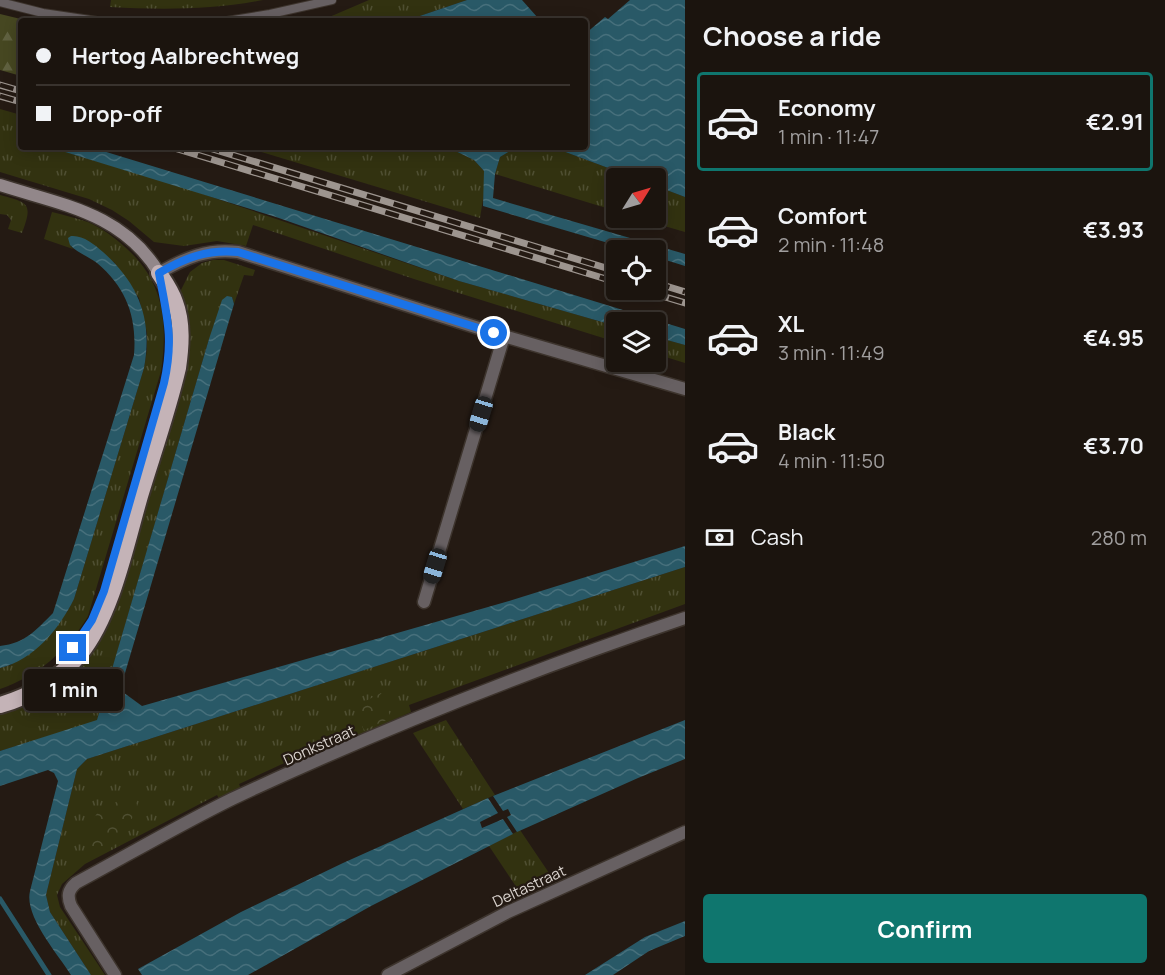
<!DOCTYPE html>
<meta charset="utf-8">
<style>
:root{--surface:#1b140e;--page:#241d17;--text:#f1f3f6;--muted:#a09e9e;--line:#39332e;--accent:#0f766e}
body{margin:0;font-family:Manrope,sans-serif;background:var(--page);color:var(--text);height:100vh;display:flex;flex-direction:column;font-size:22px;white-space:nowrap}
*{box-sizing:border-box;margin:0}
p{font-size:20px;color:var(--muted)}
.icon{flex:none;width:33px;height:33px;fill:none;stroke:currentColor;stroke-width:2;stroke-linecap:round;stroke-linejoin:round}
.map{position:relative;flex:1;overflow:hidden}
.details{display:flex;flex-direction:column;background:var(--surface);width:480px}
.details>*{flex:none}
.hud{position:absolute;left:18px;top:18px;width:570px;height:132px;border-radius:6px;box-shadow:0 3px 15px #0003,0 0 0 2px var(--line);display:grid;align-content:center;height:132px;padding:0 18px;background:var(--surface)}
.needle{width:39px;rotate:53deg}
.fabs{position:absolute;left:606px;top:168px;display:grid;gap:12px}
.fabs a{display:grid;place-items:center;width:60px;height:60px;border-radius:6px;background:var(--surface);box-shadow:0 3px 15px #0003,0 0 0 2px var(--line);font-size:30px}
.end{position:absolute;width:27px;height:27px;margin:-14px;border:8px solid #1a73e8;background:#fff;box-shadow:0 0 0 3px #fff}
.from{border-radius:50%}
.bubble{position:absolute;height:42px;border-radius:6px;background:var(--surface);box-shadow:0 3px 15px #0003,0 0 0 2px var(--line);font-size:20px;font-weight:700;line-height:42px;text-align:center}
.car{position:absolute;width:18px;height:36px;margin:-18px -9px;border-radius:8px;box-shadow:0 0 4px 2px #0007;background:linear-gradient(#222 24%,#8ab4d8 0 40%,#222 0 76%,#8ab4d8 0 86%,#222 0)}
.hud b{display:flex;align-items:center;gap:21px;height:57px;font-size:22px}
.hud b+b{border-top:2px solid var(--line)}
.hud i{width:15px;height:15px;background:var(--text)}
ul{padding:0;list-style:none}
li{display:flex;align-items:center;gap:18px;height:99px;margin:0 12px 9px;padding:0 6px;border:3px solid transparent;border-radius:6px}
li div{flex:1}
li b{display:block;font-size:22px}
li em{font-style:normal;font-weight:700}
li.current{border-color:var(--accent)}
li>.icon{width:54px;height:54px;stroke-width:1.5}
h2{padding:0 18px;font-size:27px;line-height:72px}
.pay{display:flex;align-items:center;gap:15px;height:66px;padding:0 18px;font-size:22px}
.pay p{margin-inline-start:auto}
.action{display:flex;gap:12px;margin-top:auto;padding:12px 18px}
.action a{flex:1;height:69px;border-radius:6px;background:var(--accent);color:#fff;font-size:24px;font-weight:700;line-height:69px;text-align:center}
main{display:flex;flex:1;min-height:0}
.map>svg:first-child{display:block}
.grass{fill:url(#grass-tufts)}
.forest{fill:url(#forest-firs)}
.park{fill:url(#park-crowns)}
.water{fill:url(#water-waves)}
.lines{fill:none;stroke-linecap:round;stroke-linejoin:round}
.stream{stroke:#295967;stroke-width:5}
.service-casing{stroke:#3d342d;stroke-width:10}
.minor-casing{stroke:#3d342d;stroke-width:15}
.secondary-casing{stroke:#3d342d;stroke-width:15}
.trunk-casing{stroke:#3d342d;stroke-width:20}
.service{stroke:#676062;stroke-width:8}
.minor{stroke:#676062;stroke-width:12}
.secondary{stroke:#92878a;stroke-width:12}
.trunk{stroke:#c4b3b7;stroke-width:16}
.rail-casing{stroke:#9d958f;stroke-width:7}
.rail{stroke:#241a13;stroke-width:4.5;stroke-dasharray:14;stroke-linecap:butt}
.route{stroke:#1a73e8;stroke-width:8}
.labels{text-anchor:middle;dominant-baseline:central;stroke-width:4.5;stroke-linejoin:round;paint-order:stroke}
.street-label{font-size:15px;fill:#dad3ce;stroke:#241a13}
</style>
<main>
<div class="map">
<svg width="685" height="975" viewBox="0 0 685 975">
<defs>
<pattern id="grass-tufts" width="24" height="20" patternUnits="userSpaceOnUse" patternTransform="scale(1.5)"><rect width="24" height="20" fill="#323210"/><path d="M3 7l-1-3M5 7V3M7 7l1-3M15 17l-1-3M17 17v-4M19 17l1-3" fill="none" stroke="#4f4f32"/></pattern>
<pattern id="forest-firs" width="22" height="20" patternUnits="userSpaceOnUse" patternTransform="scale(1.5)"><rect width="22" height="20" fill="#464721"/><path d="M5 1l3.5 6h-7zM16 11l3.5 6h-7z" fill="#606140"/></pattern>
<pattern id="park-crowns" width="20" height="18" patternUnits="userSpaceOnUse" patternTransform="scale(1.5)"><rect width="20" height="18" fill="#323210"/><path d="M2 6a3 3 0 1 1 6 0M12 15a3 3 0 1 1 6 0" fill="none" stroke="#4f4f32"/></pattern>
<pattern id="water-waves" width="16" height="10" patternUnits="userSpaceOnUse" patternTransform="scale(1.5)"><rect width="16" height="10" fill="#295967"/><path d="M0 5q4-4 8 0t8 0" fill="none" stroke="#47707c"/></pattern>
</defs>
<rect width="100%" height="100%" fill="#241a13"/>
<path class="grass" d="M111,0h152c-51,10 -102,10 -153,7z
M369,0h98l-62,21h-85z
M0,109l21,6v32h28l133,40 277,94 157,45v16l-202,-63 -161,-54 -7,21 -29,-5 -33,5 -30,-4 -25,-21 -17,-11 -23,-11 -89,-27z
M245,147h202l27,13 10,11v22l-4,25z
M517,147h35l83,31h-19v33l-121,-37 5,-17z
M656,186l29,11v35l-48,-14h19z
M0,195c29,8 33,8 22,38l-14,-4 3,-9 -4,-5 -7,-1z
M52,212c12,3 24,6 36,10 14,6 27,16 38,26 38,34 42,74 35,123l-73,245c-20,34 -50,60 -88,73v-21l11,-3 56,-53 7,-13 70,-231 3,-18v-17l-8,-35 -25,-36 -44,-17 3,4 -29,-10z
M213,260h11l31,10 -2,6 -9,-1 -10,29 -2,-7 -23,42 -112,382 -97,30v-40l86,-53 11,-14 14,-29 66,-218 2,-103 11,-22 12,-9z
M656,337l29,8v18l-29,-9z
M685,567v37l-276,101 2,7 -73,33 -6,-4 -93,43 2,5 -21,11 -3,-5 -132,69 -23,20 -5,11 3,12 45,68h-14l-41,-63 -4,-17 31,-126 10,-10z
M446,720l49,75 -32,14 -50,-76z
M520,830l29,43 -32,15 -28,-42z"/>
<path class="forest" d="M0,14l29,7h-8v55l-21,-6z"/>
<path class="park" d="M381,693l10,25 -27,12 -10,-23z
M126,795l8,2 3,8c-7,23 -20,43 -42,53l-6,-1 -4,-8 4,-14 7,-13 -2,-4 4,-6h4z"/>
<path class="water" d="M467,0h55l16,18 -4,3h-129z
M630,0h55v197l-29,-11v-8h-21l-83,-31h33v-113l20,-17 3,2z
M49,147h41l595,182v16l-29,-8v-15h-40v4l-157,-45 -183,-64z
M447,147h70l-17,10 -5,17 -2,24 192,56v12l-29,-9v-7h-24l-149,-44 1,-35 -10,-11z
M71,236c12,-1 23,8 32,16 36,32 50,68 41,116l-70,231c-15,30 -40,61 -74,69v-22c26,-3 36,-16 53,-33l81,-258c3,-37 -7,-67 -37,-92 -9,-7 -20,-10 -27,-18l-2,-7z
M227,296l5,1 2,7 -114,386 22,16 367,-105 176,-55v21l-598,192 -10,10 -31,126 4,17 41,63h-20c-14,-22 -47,-59 -41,-84l28,-110 -4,-8 -6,-3 -48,16v-35l97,-31 112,-381 13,-39z
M685,720v39l-47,19 -121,54 -10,-15 4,-2 -3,-6 -5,2 -10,-15z
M488,798l10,15 -18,9 2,6 21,-9 10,15 -142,72 -123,69h-106l-4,-6 103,-57 102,-49z
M685,921v15l-36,15 -36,24h-28l60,-38z"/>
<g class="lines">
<path class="stream" d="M0,899l49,76"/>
<defs>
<path id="service" d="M0,2l43,11 54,8
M227,21l43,-7 62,-14"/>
<path id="minor" d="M159,273c26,-15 49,-25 79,-21l269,85 178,52
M424,602l80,-266
M115,975l-44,-69c-4,-10 -3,-16 5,-23 52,-28 103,-58 156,-84 147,-69 299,-129 453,-181
M388,975l120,-63 177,-80"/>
<path id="secondary" d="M0,185c62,20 123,28 159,88"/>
<path id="trunk" d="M0,705c32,-9 59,-26 80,-51 32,-39 46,-110 60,-158 13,-43 28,-85 38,-128 3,-21 5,-45 -3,-66 -3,-10 -10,-20 -16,-29"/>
</defs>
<use href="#service" class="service-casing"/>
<use href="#minor" class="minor-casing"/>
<use href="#secondary" class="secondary-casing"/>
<use href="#trunk" class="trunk-casing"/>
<use href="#service" class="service"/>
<use href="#minor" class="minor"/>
<use href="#secondary" class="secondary"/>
<use href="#trunk" class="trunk"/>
<defs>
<path id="rail" d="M0,85l21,6
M0,96l21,6
M171,147l445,135
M206,147l410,124
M656,283l29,9
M642,290l43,13"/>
</defs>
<use href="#rail" class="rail-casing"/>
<use href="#rail" class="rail"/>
</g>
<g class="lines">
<path class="route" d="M73,648l19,-28 12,-29 60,-208c10,-45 3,-66 -5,-110 26,-15 48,-24 79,-21l256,81"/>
</g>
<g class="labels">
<g class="street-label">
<text transform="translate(319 745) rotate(-24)">Donkstraat</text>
<text transform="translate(529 886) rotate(-25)">Deltastraat</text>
</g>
</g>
</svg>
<div class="fabs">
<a><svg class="needle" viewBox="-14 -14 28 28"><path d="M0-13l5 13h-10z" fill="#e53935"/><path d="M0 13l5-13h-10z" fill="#a09e9e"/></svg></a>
<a><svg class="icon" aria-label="locate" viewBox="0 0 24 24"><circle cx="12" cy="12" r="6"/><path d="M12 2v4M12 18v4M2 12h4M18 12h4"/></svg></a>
<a><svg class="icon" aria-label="layers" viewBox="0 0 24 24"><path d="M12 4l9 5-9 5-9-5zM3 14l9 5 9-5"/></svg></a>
</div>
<i class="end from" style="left:494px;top:333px"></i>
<i class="end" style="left:73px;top:648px"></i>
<div class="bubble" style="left:24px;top:669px;width:99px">1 min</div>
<i class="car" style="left:481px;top:414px;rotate:197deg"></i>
<i class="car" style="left:435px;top:566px;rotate:197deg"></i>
<div class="hud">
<b><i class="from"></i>Hertog Aalbrechtweg</b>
<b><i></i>Drop-off</b>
</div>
</div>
<section class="details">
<h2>Choose a ride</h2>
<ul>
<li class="current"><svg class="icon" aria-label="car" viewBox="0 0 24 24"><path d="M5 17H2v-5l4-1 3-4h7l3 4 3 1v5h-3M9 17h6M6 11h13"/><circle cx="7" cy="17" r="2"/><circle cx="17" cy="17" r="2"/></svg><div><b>Economy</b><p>1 min · 11:47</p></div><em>€2.91</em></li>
<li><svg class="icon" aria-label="car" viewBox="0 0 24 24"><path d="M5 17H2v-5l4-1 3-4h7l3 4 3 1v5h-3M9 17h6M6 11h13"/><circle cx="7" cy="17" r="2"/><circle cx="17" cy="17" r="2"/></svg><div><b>Comfort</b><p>2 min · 11:48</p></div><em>€3.93</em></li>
<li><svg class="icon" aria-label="car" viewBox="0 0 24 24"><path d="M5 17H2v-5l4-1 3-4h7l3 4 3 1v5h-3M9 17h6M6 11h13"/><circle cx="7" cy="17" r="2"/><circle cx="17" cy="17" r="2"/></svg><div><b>XL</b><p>3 min · 11:49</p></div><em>€4.95</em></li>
<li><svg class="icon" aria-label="car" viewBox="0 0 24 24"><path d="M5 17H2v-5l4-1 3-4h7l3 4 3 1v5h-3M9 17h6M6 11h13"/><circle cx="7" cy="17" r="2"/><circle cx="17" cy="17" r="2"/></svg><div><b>Black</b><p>4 min · 11:50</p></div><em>€3.70</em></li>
</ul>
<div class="pay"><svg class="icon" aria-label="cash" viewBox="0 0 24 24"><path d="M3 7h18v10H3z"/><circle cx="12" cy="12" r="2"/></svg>Cash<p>280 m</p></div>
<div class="action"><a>Confirm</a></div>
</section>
</main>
